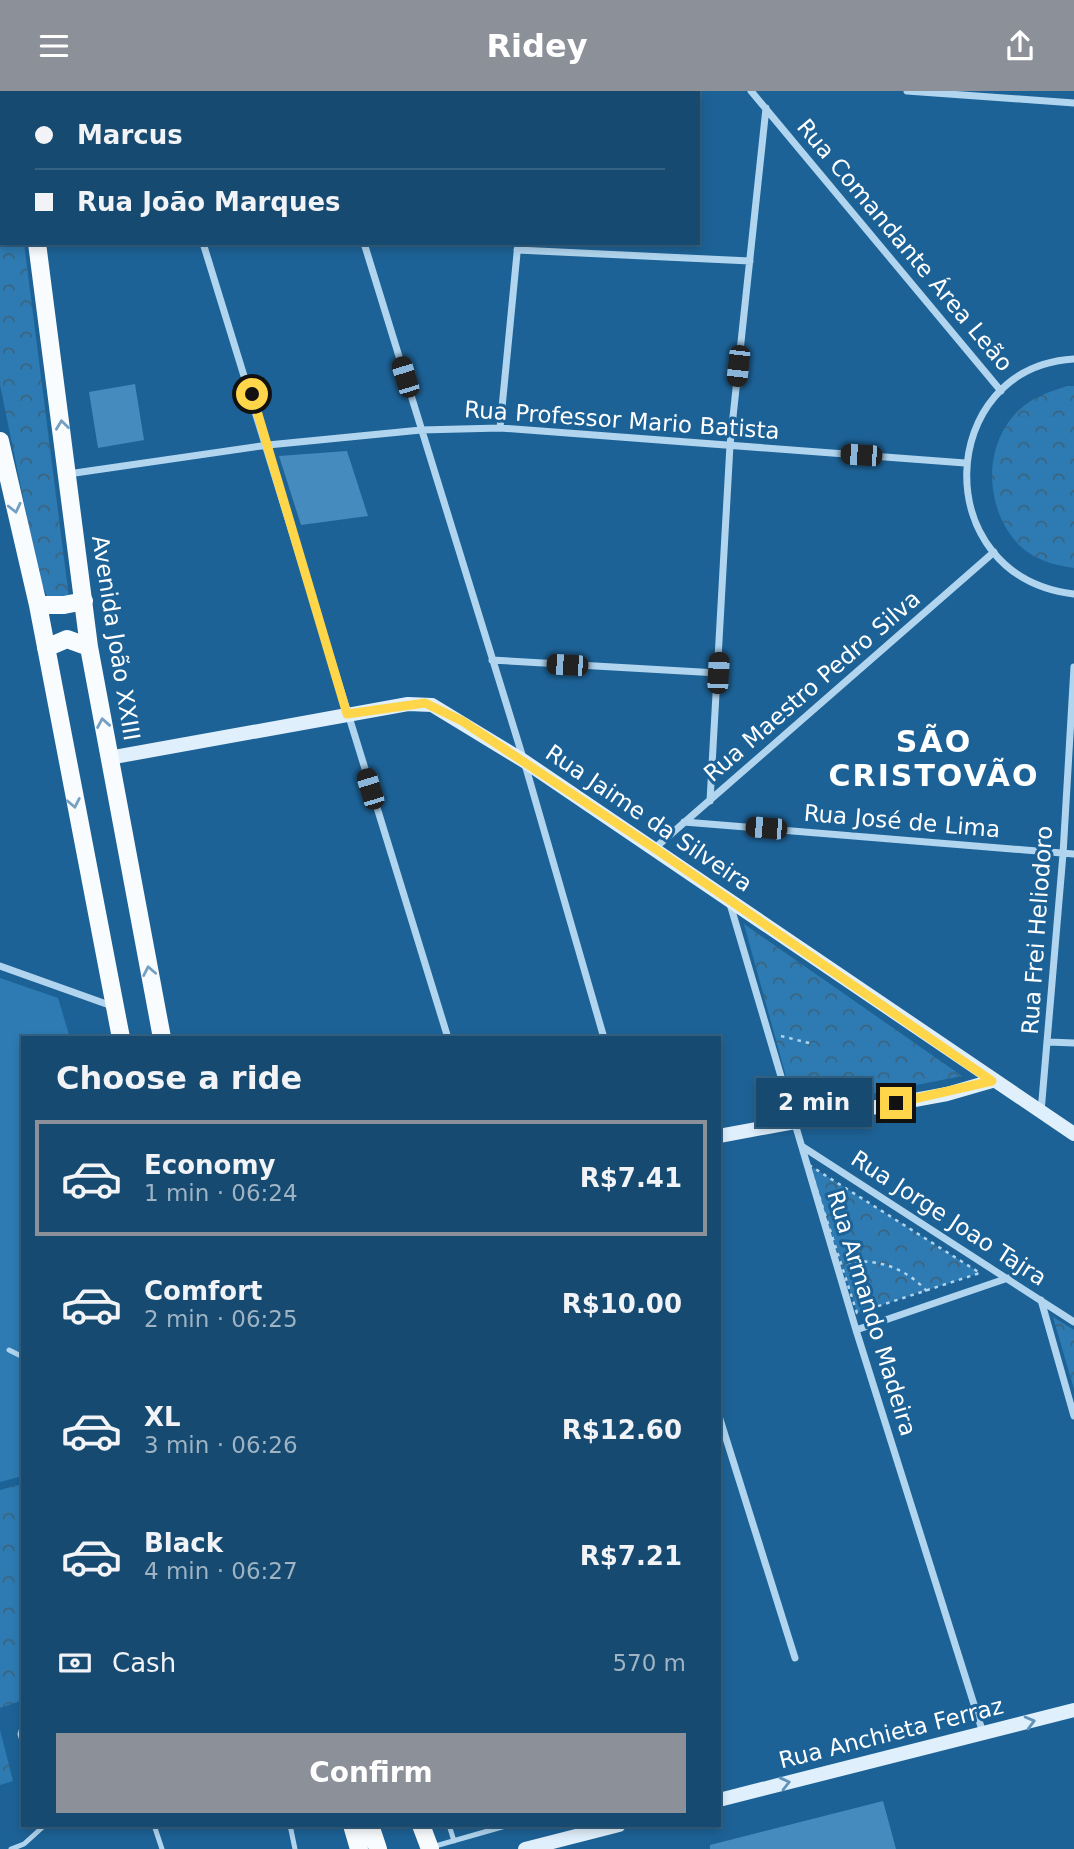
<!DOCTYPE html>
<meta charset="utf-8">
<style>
:root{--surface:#164a70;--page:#1f5175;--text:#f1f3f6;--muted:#9eb3c3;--line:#356283;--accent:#8c9099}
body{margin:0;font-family:"DejaVu Sans",sans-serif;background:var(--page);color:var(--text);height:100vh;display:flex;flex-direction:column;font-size:26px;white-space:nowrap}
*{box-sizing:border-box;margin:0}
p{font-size:23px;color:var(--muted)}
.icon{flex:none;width:38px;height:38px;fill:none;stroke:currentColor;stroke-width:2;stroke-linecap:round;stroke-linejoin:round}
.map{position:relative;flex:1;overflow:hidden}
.drawer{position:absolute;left:21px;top:945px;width:700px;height:791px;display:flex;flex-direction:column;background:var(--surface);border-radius:0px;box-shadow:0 4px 10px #0003,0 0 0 2px var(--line)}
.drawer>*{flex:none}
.guide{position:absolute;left:0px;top:0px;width:700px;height:154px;box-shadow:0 4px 10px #0003,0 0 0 2px var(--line);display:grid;align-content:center;height:154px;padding:0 35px;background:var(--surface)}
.end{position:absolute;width:32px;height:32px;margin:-16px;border:9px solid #ffd54a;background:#111;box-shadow:0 0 0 4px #111}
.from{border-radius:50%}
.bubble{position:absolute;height:49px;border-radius:0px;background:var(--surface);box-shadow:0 4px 10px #0003,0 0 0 2px var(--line);font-size:23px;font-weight:600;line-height:49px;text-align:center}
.car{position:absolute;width:21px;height:42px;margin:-21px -10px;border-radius:9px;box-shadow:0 0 5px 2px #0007;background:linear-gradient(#222 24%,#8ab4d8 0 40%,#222 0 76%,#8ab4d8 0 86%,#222 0)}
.guide b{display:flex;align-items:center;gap:24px;height:66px;font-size:26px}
.guide b+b{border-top:2px solid var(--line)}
.guide i{width:18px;height:18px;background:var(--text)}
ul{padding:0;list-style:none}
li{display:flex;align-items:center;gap:21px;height:116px;margin:0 14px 10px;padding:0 21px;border:4px solid transparent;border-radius:0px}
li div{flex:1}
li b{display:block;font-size:26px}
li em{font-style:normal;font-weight:600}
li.current{border-color:var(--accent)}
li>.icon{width:63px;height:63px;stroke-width:1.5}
h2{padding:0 35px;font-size:32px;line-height:84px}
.pay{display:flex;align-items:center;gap:18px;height:77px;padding:0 35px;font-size:26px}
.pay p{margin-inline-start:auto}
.primary-button{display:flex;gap:14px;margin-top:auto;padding:14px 35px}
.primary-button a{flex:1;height:80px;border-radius:0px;background:var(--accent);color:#fff;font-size:28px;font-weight:600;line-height:80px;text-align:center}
header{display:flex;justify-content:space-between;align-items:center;height:91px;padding:0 35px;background:var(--accent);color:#fff;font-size:32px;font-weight:600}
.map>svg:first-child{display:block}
.forest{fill:url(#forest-crowns)}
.pitch{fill:#2d7bb2}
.building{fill:#458bbd}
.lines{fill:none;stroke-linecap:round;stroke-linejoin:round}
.path{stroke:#b1d5ef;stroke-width:2.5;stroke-dasharray:3.5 5;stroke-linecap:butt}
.lane{stroke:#b1d5ef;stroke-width:5}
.street{stroke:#b1d5ef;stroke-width:7}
.secondary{stroke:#dfeffb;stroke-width:14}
.primary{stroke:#f9fcff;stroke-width:18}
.oneway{stroke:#75a0c0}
.oneway2{stroke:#6193b9}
.route{stroke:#ffd54a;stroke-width:9}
.labels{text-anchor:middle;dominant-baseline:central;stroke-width:6;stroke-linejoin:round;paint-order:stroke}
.street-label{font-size:23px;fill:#fff;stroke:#1d6296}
.district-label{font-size:30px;font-weight:bold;letter-spacing:2px;fill:#fff;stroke:#1d6296}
</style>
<header><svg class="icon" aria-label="menu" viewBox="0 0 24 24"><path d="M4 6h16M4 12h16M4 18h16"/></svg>Ridey<svg class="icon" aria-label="share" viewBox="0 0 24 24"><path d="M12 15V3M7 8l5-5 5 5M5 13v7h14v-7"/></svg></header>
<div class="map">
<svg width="1074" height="1758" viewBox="0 0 1074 1758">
<defs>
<pattern id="forest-crowns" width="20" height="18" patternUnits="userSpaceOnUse" patternTransform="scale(1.75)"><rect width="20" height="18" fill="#2d7bb2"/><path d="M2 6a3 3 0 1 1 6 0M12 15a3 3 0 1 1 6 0" fill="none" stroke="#3c647f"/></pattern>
</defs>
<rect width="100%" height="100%" fill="#1d6296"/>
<path class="forest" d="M0,1l2,151h22l45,355h-21l-8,-18 -40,-195z
M1067,295h7v182c-20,-3 -39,-8 -54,-22 -36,-36 -38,-101 -1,-136 14,-13 30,-18 48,-24z
M744,833l218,152 -167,33z
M809,1074l171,108 -123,40z
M1053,1226l21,13v59z
M23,1393v216l-23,8v-218z
M0,1639l13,51 -13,4z"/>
<path class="pitch" d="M0,887l58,20 12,40h-47v438l-23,6z"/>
<path class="building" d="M135,293l9,56 -46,8 -9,-56z
M347,360l21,65 -67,9 -22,-69z
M883,1710l13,48h-186v-4z"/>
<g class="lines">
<path class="path" d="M781,945l32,8
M809,1074l171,108 -123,40z
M847,1172c31,-6 63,7 83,32"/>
<path class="lane" d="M9,1259l14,7
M23,1634l-3,9 3,10
M154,1734l8,24
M290,1734l5,24
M449,1734l5,16
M432,1756l77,-22
M11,1758l13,-5 21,-19"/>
<path class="street" d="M155,0v2
M318,0l1,2
M751,0l250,300
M907,0l167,12
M63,2l11,-2
M528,2v-2
M203,152l245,795
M364,152l160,518 80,277
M517,159l233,11
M1074,268c-139,8 -147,218 0,235
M500,337l18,-185
M68,383l200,-29 153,-15 79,-2 465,35
M492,569l226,13
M710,710l20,-356 36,-337
M684,731l390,32
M655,757l339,-296
M730,813l126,426 127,403
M0,875l112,40
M1048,951l26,1
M1041,1021l22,-258 11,-187
M803,1056l271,175
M1041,1209l33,116
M856,1239l152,-52
M719,1325l76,242"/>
<path class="secondary" d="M109,667l299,-54 24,1 92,56 550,373
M719,1045l228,-42 45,-13
M719,1709l355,-90
M525,1758l94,-24"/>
<path class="primary" d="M11,0l1,2
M37,152l52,404 73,391
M0,350l38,164 83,433
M38,514h26l20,-4
M46,557l21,-9 22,8
M352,1734l7,24
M370,1734l8,24
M421,1734l9,24"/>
</g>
<defs><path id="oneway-chevron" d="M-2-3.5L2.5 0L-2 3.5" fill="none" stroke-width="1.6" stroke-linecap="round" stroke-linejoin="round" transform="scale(1.75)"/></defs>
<g class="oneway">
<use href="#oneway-chevron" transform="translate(62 334) rotate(-97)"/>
<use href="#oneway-chevron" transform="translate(15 417) rotate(77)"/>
<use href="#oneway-chevron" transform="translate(103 632) rotate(-100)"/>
<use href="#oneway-chevron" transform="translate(74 712) rotate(79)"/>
<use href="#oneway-chevron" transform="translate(149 880) rotate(-101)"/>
</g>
<g class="oneway2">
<use href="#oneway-chevron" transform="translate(1030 1631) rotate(-15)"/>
<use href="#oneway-chevron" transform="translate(785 1692) rotate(-14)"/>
</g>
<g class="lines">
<path class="route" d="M252,303l95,320 78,-11 37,18 192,127 338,233 -96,22"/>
</g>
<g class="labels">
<g class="street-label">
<text transform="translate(905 154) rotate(50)">Rua Comandante Área Leão</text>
<text transform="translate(622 329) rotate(4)">Rua Professor Mario Batista</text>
<text transform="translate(116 547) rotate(81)">Avenida João XXIII</text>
<text transform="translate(812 595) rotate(-41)">Rua Maestro Pedro Silva</text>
<text transform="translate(649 727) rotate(34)">Rua Jaime da Silveira</text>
<text transform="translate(902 730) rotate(5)">Rua José de Lima</text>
<text transform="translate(1037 839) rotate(-86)">Rua Frei Heliodoro</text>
<text transform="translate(949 1127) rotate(33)">Rua Jorge Joao Tajra</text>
<text transform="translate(872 1222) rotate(73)">Rua Armando Madeira</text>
<text transform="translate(891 1642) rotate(-14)">Rua Anchieta Ferraz</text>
</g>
<g class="district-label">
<text x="934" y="650">SÃO<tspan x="934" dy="34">CRISTOVÃO</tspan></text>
</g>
</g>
</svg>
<i class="end from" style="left:252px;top:303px"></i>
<i class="end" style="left:896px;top:1012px"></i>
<div class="bubble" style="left:756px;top:987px;width:116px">2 min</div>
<i class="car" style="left:738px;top:275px;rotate:186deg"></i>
<i class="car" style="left:405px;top:286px;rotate:343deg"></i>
<i class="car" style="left:861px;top:364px;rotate:274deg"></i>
<i class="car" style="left:567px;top:574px;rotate:273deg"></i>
<i class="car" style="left:718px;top:582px;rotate:3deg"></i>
<i class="car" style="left:370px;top:698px;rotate:343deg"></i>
<i class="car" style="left:766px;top:737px;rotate:275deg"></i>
<div class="guide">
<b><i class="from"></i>Marcus</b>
<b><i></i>Rua João Marques</b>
</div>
<section class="drawer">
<h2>Choose a ride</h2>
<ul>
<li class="current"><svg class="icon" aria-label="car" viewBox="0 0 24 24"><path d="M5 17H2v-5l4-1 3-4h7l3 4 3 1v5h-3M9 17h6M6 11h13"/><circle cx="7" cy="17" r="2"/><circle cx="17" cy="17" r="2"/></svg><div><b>Economy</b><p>1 min · 06:24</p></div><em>R$7.41</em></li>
<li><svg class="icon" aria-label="car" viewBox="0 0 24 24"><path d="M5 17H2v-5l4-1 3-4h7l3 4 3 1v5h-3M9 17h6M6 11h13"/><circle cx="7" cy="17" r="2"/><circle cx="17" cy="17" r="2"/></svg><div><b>Comfort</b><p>2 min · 06:25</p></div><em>R$10.00</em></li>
<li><svg class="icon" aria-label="car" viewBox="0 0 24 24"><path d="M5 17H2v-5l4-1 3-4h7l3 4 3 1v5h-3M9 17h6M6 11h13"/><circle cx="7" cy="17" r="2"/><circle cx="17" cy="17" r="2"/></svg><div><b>XL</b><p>3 min · 06:26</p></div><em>R$12.60</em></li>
<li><svg class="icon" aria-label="car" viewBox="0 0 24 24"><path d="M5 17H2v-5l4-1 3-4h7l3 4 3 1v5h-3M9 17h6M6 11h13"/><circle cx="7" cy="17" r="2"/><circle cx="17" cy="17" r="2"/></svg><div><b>Black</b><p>4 min · 06:27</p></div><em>R$7.21</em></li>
</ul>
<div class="pay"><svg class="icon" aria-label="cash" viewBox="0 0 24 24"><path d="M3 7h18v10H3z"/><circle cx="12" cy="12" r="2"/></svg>Cash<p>570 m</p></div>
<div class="primary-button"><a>Confirm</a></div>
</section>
</div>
